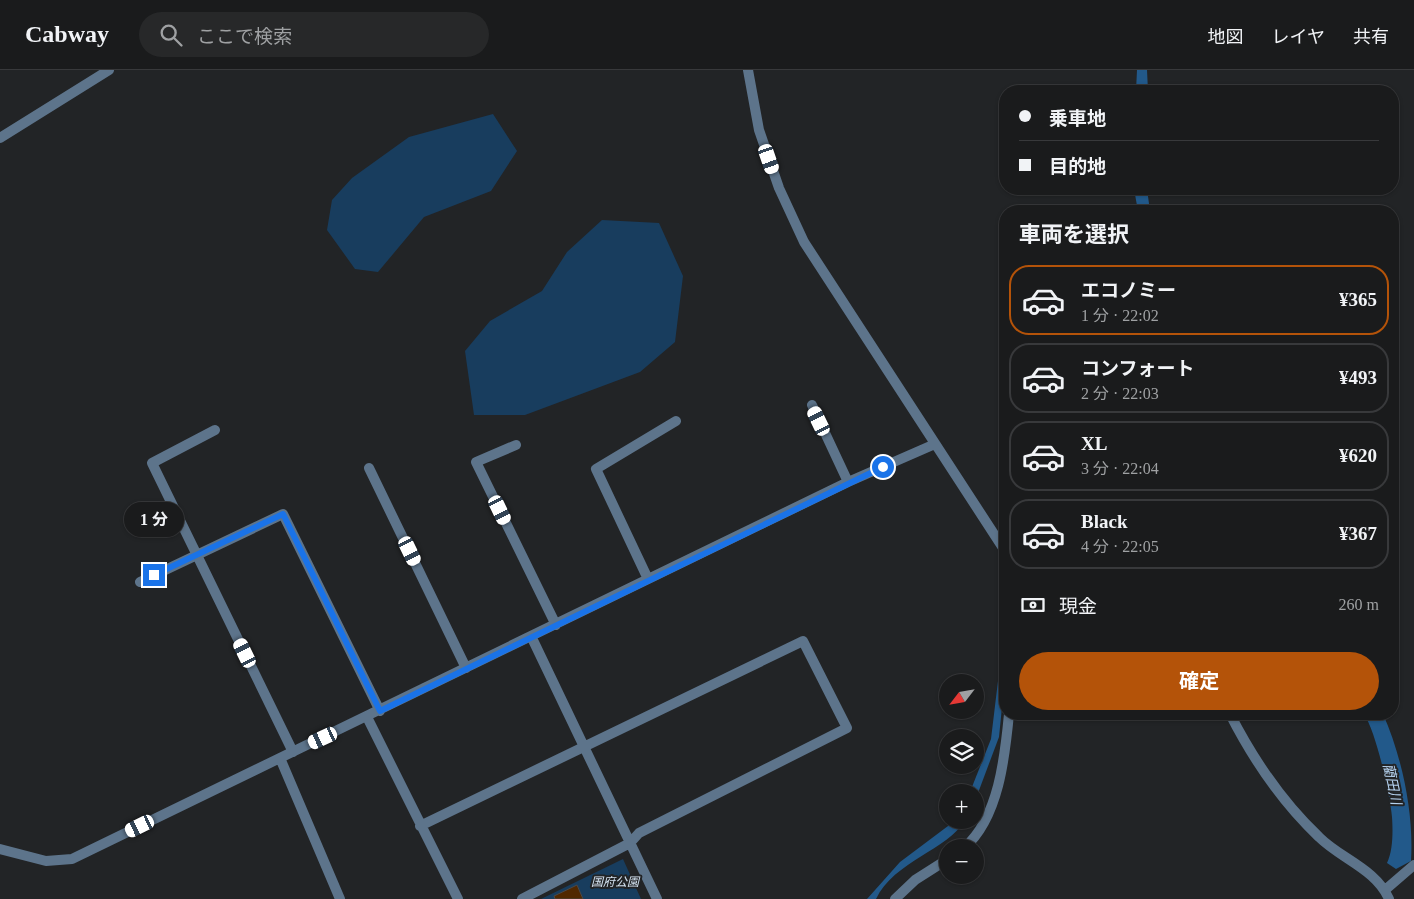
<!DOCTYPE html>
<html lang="ja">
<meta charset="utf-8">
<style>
:root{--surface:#1a1b1c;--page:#272829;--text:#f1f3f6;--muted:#9fa1a3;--line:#38393b;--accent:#b45309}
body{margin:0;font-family:"Times New Roman","Noto Sans JP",serif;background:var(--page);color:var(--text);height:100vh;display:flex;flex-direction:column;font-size:19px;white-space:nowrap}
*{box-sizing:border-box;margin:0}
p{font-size:16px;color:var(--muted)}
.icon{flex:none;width:28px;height:28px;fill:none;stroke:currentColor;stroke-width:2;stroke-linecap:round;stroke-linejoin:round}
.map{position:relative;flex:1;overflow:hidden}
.details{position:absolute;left:999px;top:135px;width:400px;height:515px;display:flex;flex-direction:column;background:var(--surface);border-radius:20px;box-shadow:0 1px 4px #0004,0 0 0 1px var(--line)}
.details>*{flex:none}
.top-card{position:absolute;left:999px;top:15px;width:400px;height:110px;border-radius:20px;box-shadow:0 1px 4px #0004,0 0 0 1px var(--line);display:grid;align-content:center;height:110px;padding:0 20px;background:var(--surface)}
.needle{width:32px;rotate:239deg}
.fabs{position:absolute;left:939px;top:604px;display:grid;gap:10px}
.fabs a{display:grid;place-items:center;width:45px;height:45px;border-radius:50%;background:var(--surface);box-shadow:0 1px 4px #0004,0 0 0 1px var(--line);font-size:25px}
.end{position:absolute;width:22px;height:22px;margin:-11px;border:6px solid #1a73e8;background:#fff;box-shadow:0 0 0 2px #fff}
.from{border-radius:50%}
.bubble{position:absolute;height:35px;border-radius:18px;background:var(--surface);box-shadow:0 1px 4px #0004,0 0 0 1px var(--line);font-size:16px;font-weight:700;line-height:35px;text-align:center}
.car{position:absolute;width:15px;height:30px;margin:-15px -8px;border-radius:6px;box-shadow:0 0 4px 1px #0007;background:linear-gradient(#fff 24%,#345 0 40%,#fff 0 76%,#345 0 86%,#fff 0)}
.top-card b{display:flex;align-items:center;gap:18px;height:48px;font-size:19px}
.top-card b+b{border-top:1px solid var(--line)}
.top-card i{width:12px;height:12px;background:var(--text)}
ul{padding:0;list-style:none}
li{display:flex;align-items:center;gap:15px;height:70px;margin:0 10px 8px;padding:0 10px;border:2px solid var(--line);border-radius:20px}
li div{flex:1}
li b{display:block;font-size:19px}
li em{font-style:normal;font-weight:700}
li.on{border-color:var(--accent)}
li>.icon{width:45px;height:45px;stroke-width:1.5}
h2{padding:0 20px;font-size:22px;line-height:60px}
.pay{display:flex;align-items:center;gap:12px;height:55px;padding:0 20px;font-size:19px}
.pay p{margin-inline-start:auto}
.cta{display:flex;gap:10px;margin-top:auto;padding:10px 20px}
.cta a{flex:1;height:58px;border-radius:30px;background:var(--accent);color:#fff;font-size:20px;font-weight:700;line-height:58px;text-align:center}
header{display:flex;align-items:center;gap:30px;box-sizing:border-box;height:70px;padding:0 25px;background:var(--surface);border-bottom:1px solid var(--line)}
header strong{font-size:24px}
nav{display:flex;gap:28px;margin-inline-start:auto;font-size:18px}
.search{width:350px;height:45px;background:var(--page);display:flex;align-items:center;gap:12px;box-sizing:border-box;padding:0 18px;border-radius:28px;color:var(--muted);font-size:19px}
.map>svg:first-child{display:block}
.green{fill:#183d5e}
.water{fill:#22598a}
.building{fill:#512800;stroke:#4b4847}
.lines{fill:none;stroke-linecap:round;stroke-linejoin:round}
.street{stroke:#5d748b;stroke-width:10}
.route{stroke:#1a73e8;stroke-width:6}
.labels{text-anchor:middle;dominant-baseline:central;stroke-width:4;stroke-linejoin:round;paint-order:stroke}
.park-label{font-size:12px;font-style:italic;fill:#d4e3f1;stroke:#222426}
.water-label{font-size:14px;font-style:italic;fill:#b6d3f0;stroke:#222426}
</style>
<header>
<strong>Cabway</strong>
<div class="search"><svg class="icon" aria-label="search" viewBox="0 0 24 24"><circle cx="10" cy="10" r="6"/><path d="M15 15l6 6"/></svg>ここで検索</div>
<nav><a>地図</a><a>レイヤ</a><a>共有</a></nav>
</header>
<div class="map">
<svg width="1414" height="829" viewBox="0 0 1414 829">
<rect width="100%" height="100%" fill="#222426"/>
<path class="green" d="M493,44l24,37 -26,40 -67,26 -46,55 -23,-3 -28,-39 5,-30 20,-22 57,-41z
M602,150l57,3 24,53 -8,66 -35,30 -115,43h-51l-9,-64 25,-30 52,-30 25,-39z
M623,789l18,40h-100z"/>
<path class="water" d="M1137,0h10l1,21h-12z
M1134,119h13l3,22h-12z
M1005,607l-6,60 -24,64v-9h-5l21,-53 7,-58z
M1364,644h19c19,43 31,99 28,147l-15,8 -9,-6c6,-12 6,-32 5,-46 -2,-23 -16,-85 -28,-103z
M956,750h9c-17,30 -71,41 -89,79h-9l33,-37z"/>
<path class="building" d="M577,815l6,14h-28l-1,-3z"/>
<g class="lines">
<path class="street" d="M748,0l11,60 20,58 25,54 201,309
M0,68l109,-68
M812,335l36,77
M215,360l-63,33 141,289
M516,375l-40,17 80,163
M369,398l97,200
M648,509l-52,-110 80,-48
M140,512l143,-68 97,197
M531,566l126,263
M1230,644c23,45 52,88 89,123 22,22 57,32 70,62
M367,647l91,182
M280,688l60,141
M420,756l383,-185 44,87 -208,105 -9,10 -108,56
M964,778c35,-30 41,-92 45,-134
M0,779l46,12 26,-2 776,-377 87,-38
M1385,820l29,-25
M895,829l20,-19 33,-21"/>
</g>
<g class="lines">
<path class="route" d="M154,505l129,-61 97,197 503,-244"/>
</g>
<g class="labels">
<g class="park-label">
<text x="615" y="812">国府公園</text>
</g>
<g class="water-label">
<text transform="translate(1392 714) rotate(78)">藺田川</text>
</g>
</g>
</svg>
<div class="fabs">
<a><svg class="needle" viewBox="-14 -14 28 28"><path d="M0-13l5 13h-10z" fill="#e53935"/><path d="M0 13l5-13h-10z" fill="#9fa1a3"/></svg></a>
<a><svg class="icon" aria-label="layers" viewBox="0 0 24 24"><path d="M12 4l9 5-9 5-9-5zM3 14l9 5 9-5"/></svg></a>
<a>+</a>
<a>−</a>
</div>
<i class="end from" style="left:883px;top:397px"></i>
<i class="end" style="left:154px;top:505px"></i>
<div class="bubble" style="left:124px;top:432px;width:60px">1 分</div>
<i class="car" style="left:769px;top:89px;rotate:161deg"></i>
<i class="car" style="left:819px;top:351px;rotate:334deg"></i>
<i class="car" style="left:500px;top:440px;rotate:154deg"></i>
<i class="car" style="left:410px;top:481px;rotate:154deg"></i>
<i class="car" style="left:245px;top:583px;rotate:334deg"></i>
<i class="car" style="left:323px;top:668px;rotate:245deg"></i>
<i class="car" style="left:140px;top:756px;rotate:244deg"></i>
<div class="top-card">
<b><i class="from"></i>乗車地</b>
<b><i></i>目的地</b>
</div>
<section class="details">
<h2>車両を選択</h2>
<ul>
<li class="on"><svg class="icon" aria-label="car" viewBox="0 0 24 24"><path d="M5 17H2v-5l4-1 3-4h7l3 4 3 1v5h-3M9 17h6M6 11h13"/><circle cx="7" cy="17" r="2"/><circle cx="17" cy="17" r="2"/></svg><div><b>エコノミー</b><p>1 分 · 22:02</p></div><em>¥365</em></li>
<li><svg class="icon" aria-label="car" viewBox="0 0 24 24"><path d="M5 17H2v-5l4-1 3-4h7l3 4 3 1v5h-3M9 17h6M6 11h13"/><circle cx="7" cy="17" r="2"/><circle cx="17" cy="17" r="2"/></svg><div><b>コンフォート</b><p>2 分 · 22:03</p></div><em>¥493</em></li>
<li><svg class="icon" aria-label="car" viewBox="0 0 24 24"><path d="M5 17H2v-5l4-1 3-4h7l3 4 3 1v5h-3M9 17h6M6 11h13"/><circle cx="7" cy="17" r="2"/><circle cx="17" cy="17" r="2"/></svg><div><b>XL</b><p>3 分 · 22:04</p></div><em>¥620</em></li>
<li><svg class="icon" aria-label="car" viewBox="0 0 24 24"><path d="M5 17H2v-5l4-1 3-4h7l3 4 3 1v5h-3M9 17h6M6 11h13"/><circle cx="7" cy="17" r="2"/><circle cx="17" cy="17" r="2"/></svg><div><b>Black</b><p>4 分 · 22:05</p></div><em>¥367</em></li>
</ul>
<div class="pay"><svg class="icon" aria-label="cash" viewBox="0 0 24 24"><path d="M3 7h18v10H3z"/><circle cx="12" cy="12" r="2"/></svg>現金<p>260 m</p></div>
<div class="cta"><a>確定</a></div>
</section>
</div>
